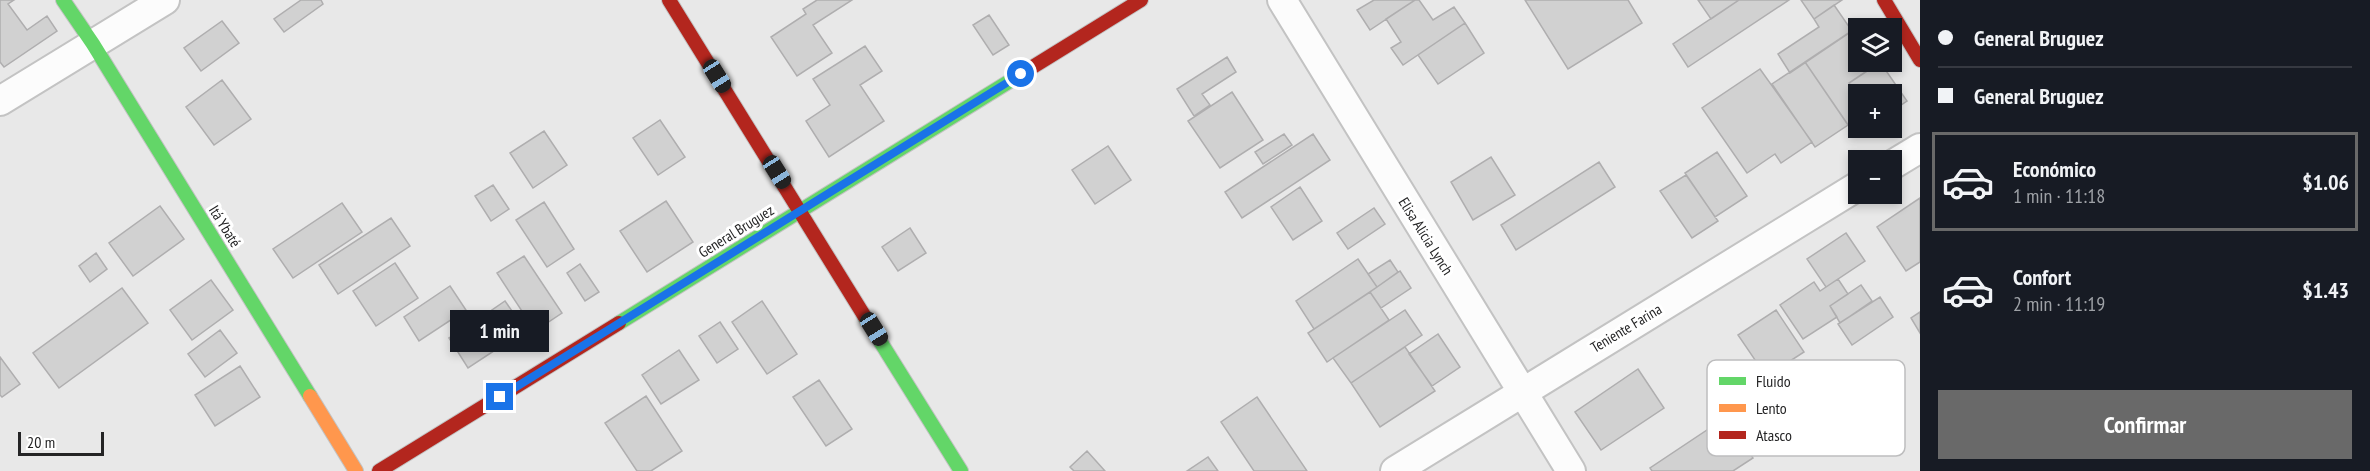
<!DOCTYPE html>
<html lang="es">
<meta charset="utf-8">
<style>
:root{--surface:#171b24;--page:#242831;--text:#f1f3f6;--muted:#9ea1a6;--line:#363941;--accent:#696969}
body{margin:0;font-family:"PT Sans Narrow",sans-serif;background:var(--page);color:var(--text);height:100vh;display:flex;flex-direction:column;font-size:22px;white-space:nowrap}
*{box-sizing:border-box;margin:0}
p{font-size:20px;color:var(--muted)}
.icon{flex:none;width:33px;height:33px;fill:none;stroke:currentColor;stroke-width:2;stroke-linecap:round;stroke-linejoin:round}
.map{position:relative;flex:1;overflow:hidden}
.drawer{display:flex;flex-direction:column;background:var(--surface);width:450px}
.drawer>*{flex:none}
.banner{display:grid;align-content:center;height:132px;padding:0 18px;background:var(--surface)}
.fabs{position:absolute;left:1848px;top:18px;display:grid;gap:12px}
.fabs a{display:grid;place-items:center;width:54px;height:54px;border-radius:0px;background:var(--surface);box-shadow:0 3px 9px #0003;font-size:30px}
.scale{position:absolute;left:18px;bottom:15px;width:86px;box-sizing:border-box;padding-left:6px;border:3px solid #242425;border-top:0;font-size:16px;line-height:21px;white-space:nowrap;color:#242425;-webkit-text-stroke:4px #fff;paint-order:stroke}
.end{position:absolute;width:27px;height:27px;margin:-14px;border:8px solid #1a73e8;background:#fff;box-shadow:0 0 0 3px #fff}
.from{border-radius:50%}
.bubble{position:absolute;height:42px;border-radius:0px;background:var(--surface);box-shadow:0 3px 9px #0003;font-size:20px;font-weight:700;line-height:42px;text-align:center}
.car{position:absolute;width:18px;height:36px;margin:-18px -9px;border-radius:8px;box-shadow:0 0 4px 2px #0007;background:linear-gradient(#222 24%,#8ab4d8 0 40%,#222 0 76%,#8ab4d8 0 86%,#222 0)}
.banner b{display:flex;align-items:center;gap:21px;height:57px;font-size:22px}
.banner b+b{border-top:2px solid var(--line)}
.banner i{width:15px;height:15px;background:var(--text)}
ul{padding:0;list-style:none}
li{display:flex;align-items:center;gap:18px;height:99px;margin:0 12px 9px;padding:0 6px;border:3px solid transparent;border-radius:0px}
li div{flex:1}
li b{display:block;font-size:22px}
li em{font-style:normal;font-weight:700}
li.current{border-color:var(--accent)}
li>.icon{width:54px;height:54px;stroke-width:1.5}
.action{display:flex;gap:12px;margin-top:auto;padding:12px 18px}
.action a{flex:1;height:69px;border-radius:0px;background:var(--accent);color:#fff;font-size:24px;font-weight:700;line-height:69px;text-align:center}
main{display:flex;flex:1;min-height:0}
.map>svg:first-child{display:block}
.building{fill:#d1d1d1;stroke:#afaeaf;stroke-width:1.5}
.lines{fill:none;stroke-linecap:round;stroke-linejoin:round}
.street-casing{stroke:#c3c3c3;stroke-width:32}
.fast-casing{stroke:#c3c3c3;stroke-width:16}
.slow-casing{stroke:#c3c3c3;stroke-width:16}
.jam-casing{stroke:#c3c3c3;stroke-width:16}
.street{stroke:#fcfcfc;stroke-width:28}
.fast{stroke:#63d668;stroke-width:14}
.slow{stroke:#ff974d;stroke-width:14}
.jam{stroke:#b3261e;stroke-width:14}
.route{stroke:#1a73e8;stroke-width:8}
.labels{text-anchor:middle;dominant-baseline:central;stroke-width:6;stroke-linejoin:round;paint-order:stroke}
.street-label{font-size:15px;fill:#242425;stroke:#fff}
.key{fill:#fff;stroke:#bdbdbe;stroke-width:1.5}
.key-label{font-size:16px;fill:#242425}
</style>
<main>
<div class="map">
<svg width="1920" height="471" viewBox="0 0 1920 471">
<rect width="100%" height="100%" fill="#e8e8e8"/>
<path class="building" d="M0,0h14l-6,4 19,26 20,-14 10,15 -53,36 -4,-5z
M301,0h20l2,4 -39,28 -10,-13z
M817,0h35l-39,25 19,28 -35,23 -26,-39 35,-23 -3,-5z
M1374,0h41l-45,30 -13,-20z
M1415,0h4l14,20 21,-13 11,16 -62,42 -12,-17 10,-6 -15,-23z
M1525,0h103l14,23 -74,46z
M1698,0h41l-28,19z
M1739,0h50l-101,67 -15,-23z
M1801,0h41l-28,19z
M1834,5l18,26 -62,42 -12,-19 41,-27 -5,-8z
M989,15l20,30 -16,10 -20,-30z
M222,21l17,22 -38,28 -17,-23z
M1465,23l19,30 -46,31 -20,-29z
M1859,26l-1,36h23l-32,21 9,13v32h8l-11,7 -50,-73z
M865,46l17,25 -22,14 24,36 -55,36 -23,-36 24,-16 -17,-26z
M1227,57l9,15 -34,22 8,11 -16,11 -17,-27z
M1805,62l43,63 -33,22 -43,-63z
M1880,62l27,39 -15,10v-17h-34v2l-9,-13z
M1760,69l52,73 -31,21 -6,-9 -28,19 -45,-65z
M222,80l29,39 -37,26 -28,-38z
M1232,92l31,48 -43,28 -32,-47z
M660,120l25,37 -27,18 -25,-37z
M544,131l23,34 -34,23 -23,-35z
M1284,134l8,11 -29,19 -8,-12z
M1313,134l17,26 -88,58 -17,-26z
M1108,146l23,34 -36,24 -23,-34z
M1717,152l30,44 -32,21 -30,-44z
M1491,157l24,38 -42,25 -22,-38z
M1599,162l16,25 -99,63 -15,-25z
M1686,175l32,46 -26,17 -32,-47z
M493,185l16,24 -18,12 -16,-25z
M1300,187l22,34 -29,19 -22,-33z
M1920,198v64l-14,9 -29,-44z
M666,201l27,41 -46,30 -27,-41z
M544,202l30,47 -27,18 -31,-47z
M342,203l20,29 -69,46 -20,-29z
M160,206l24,33 -51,37 -24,-33z
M1374,208l11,16 -37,25 -11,-16z
M391,218l19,28 -72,48 -19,-29z
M910,228l16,25 -28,18 -16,-24z
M1846,233l19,28 -39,26 -19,-28z
M96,253l11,16 -17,13 -11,-16z
M524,256l38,57 -27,18 -38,-58z
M1358,259l19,28 -63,42 -18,-28z
M1390,260l8,12 -21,15 -9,-13z
M395,263l23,35 -42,28 -23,-35z
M580,264l19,28 -14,9 -18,-28z
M1400,271l11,17 -30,20 -11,-16z
M1838,279l10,15 -18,12 7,11 -34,22 -23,-34 34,-23 6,9z
M211,280l22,30 -41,30 -22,-30z
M1861,285l11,16 -32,22 -10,-17z
M450,286l16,24 -47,31 -15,-24z
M122,288l26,35 -89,65 -26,-35z
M1370,292l19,28 -62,42 -19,-29z
M1880,297l13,20 -41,28 -14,-21z
M505,301l23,33 -14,9 -22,-33z
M762,301l35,53 -30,20 -35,-52z
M1405,310l17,25 -71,48 -18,-25z
M1776,310l28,42 -14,9 15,21 -24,16 -43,-63z
M1920,312v21l-9,-15z
M487,313l19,30 -38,25 -19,-30z
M720,322l18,27 -21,14 -18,-27z
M220,330l17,23 -32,24 -17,-23z
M1438,334l22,33 -28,19 -23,-32z
M1405,347l30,44 -55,36 -29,-44z
M679,350l20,30 -38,24 -19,-29z
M0,357l20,27 -18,13 -2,-2z
M240,366l20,31 -45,29 -20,-31z
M1638,369l26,39 -63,42 -26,-38z
M819,380l33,49 -26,17 -33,-49z
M646,396l36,55 -31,20h-14l-32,-48z
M1257,397l50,74h-53l-33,-49z
M1725,418l28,40 -20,13h-81l-2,-3z
M1087,451l18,20h-31l-4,-4z
M1208,457l10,14h-31z"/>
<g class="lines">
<defs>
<path id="street" d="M1282,0l289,471
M0,101l165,-101
M1892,165l28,-17
M1395,471l463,-285"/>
<path id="fast" d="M63,0l30,44 217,352
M865,317l96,154
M619,323l412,-255"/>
<path id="slow" d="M310,396l46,75"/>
<path id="jam" d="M669,0l196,317
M1884,0l36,60
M1031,68l110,-68
M379,471l240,-148"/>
</defs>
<use href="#street" class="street-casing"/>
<use href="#fast" class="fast-casing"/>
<use href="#slow" class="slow-casing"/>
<use href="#jam" class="jam-casing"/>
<use href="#street" class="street"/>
<use href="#fast" class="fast"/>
<use href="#slow" class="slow"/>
<use href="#jam" class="jam"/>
</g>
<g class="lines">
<path class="route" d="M500,397l521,-323"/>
</g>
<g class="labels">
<g class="street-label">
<text transform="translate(225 226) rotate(58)">Itá Ybaté</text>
<text transform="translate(736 231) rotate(-32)">General Bruguez</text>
<text transform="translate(1426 236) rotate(58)">Elisa Alicia Lynch</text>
<text transform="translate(1626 328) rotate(-31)">Teniente Farina</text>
</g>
</g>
<rect x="1707" y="360" width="198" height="96" rx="9" class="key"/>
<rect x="1719" y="377" width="27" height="8" fill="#63d668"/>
<rect x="1719" y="404" width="27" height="8" fill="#ff974d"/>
<rect x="1719" y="431" width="27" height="8" fill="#b3261e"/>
<g class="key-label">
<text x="1756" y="387">Fluido</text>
<text x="1756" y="414">Lento</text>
<text x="1756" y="441">Atasco</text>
</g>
</svg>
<div class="fabs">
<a><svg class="icon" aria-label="layers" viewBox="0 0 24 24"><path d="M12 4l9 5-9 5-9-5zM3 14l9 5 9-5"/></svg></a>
<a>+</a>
<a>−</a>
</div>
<div class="scale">20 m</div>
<i class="end from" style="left:1021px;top:74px"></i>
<i class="end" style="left:500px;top:397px"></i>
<div class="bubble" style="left:450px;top:310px;width:99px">1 min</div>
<i class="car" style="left:717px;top:76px;rotate:148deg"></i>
<i class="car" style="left:777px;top:172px;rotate:148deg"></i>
<i class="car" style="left:874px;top:329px;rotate:148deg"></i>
</div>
<section class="drawer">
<div class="banner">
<b><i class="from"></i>General Bruguez</b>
<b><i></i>General Bruguez</b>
</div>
<ul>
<li class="current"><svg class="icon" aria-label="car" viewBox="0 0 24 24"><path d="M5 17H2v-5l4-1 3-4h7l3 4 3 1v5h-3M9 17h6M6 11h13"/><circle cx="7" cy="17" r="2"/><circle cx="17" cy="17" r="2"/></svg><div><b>Económico</b><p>1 min · 11:18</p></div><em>$1.06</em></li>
<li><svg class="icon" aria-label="car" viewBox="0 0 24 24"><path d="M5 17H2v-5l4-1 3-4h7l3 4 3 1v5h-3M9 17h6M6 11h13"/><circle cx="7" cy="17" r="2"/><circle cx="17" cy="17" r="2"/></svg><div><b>Confort</b><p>2 min · 11:19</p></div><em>$1.43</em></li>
</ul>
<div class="action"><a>Confirmar</a></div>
</section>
</main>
